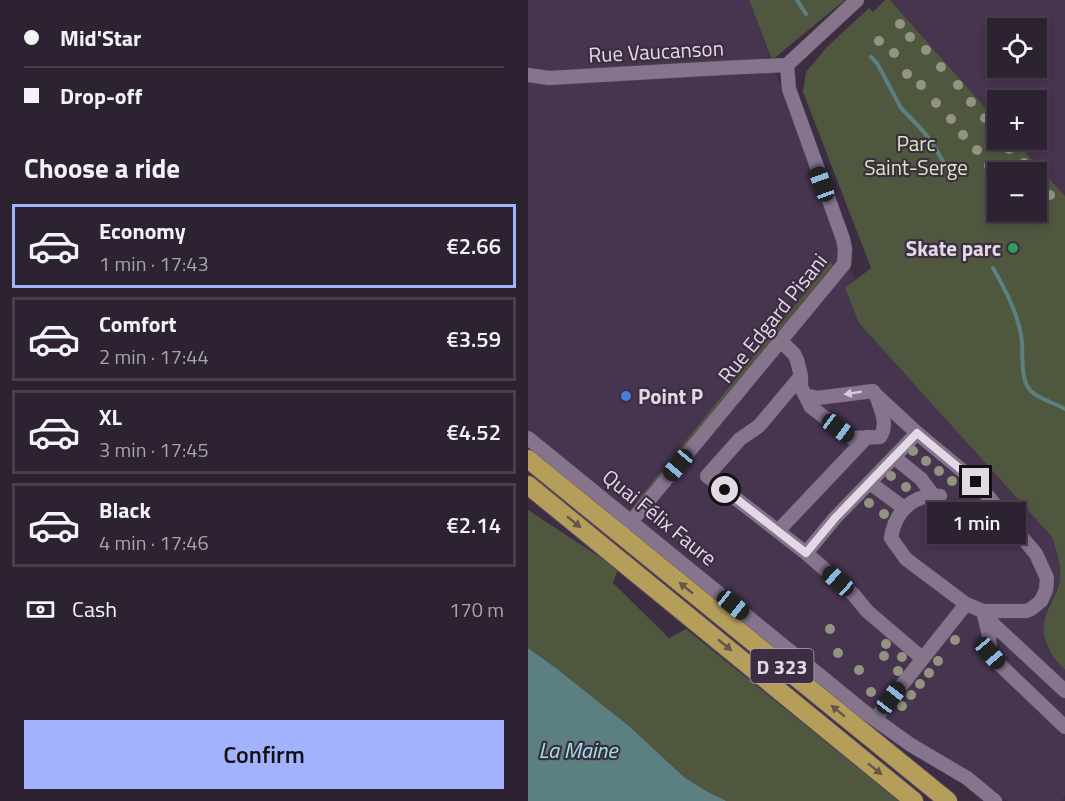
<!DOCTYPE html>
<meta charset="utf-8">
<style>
:root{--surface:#2d2232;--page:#392f3e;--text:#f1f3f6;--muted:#a7a4ac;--line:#483f4d;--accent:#a2b2fd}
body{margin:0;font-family:"Titillium Web",sans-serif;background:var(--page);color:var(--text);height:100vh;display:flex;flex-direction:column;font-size:22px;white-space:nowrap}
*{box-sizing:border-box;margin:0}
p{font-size:20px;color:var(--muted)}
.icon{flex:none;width:33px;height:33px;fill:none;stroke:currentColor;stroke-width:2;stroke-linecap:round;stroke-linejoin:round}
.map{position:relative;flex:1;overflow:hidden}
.panel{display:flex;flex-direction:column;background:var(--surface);width:528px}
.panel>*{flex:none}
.banner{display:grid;align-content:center;height:132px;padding:0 24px;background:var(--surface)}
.controls{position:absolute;left:459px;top:18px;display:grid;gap:12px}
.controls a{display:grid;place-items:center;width:60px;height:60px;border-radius:0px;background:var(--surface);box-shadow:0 3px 9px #0003,0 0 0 2px var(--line);font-size:30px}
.end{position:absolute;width:27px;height:27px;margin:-14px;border:8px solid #e3d9e6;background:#111;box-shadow:0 0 0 3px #111}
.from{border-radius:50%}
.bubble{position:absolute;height:42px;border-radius:0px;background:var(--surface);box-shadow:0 3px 9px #0003,0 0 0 2px var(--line);font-size:20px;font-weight:600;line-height:42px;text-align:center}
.car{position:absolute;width:18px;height:36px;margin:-18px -9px;border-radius:8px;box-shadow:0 0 4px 2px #0007;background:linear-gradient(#222 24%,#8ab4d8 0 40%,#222 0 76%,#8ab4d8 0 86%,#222 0)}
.banner b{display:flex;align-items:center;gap:21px;height:57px;font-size:22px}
.banner b+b{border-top:2px solid var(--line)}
.banner i{width:15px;height:15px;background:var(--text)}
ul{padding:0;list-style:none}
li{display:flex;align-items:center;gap:18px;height:84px;margin:0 12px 9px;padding:0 12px;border:3px solid var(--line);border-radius:0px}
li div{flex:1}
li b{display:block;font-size:22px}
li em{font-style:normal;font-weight:600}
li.on{border-color:var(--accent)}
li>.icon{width:54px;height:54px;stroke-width:1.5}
h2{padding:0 24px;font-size:27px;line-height:72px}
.pay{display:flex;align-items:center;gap:15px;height:66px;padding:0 24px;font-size:22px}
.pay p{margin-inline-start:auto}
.primary-button{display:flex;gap:12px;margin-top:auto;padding:12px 24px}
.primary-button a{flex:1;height:69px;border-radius:0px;background:var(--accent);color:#111;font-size:24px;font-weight:600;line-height:69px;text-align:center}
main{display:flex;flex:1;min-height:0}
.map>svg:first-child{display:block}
.built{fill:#47344f;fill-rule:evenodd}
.green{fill:#4f573f;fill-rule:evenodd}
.water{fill:#5c8081}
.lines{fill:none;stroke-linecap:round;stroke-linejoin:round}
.stream{stroke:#5c8081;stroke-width:4}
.minor-casing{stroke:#594b5d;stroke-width:15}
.highway-casing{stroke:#594b5d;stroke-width:20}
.minor{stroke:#86748d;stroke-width:14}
.highway{stroke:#b59e59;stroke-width:18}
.tree{fill:#929481}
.oneway{fill:#d5cad9}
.oneway2{fill:#66554a}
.route{stroke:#e3d9e6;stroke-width:8}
.leisure-dot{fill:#2e9e5b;stroke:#3c2d42;stroke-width:2}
.shop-dot{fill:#3f7fe0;stroke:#3c2d42;stroke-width:2}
.labels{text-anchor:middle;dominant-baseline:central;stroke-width:4.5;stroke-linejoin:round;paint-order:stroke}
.shield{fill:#3c2d42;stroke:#b1a5b5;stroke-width:1.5}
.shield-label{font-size:20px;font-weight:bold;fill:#e3d9e6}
.street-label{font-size:21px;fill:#e3d9e6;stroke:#3c2d42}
.park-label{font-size:21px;fill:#d8e9b5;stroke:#3c2d42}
.poi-label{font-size:21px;font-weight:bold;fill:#e3d9e6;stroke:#3c2d42;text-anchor:end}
.water-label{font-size:22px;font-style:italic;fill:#9ee5e8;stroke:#3c2d42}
</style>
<main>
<section class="panel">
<div class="banner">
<b><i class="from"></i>Mid'Star</b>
<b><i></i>Drop-off</b>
</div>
<h2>Choose a ride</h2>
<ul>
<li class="on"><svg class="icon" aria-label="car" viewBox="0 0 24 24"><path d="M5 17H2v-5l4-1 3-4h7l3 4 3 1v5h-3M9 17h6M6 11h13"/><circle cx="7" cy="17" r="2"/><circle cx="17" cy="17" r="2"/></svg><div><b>Economy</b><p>1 min · 17:43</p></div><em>€2.66</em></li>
<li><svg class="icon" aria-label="car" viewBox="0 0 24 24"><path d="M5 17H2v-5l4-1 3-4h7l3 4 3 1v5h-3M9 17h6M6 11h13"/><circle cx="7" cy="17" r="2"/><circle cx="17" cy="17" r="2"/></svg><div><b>Comfort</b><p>2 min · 17:44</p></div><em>€3.59</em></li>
<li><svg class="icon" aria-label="car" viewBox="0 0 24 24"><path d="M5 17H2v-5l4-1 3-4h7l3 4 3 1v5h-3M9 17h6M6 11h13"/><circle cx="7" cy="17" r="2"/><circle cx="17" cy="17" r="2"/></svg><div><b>XL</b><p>3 min · 17:45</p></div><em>€4.52</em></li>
<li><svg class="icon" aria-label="car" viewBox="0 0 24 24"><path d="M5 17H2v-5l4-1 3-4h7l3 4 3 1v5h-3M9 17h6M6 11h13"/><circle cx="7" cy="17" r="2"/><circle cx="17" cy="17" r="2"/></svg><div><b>Black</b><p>4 min · 17:46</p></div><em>€2.14</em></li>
</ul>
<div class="pay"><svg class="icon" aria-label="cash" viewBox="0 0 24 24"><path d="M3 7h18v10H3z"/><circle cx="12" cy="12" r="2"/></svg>Cash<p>170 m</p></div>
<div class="primary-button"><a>Confirm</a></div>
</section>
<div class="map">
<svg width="537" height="801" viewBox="0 0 537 801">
<rect width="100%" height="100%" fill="#3c2d42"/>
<path class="built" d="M0,0h221l97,261 10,19 -11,8 14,35 193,214 7,25 1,16 -4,17 -9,15 -3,19 3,18 5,9 13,14v126l-4,5h-53l-29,-23 -50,-30 -57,-38 -125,-103 -111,-83 -108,-91z
M362,0h175v196l-51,-56h22v-40h-38l-1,21zM470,28h38v40h-38z"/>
<path class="green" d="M221,0h96l-73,60z
M357,0h5l107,121 1,19h16l51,56v474c-16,-15 -27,-35 -18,-58 5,-12 12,-21 13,-34 1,-15 -4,-28 -8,-41l-193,-214 -14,-35 26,-20 -68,-176 3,-20 21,-25 42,-39 4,4zM470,172h38v40h-38z
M302,262l3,3 -193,238 -3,-2z
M0,510l90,59 -5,14 56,55 17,-9 213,172h-172l-19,-9 -24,-15 -55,-51 -73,-58 -28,-20z"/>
<path class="water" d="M0,648l28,20 73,58 55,51 24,15 19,9h-199z"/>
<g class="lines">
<path class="stream" d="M269,0l9,14
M343,57l6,6 24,45 23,24 13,19 17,30
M465,268c13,23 26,47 29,74 1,14 -2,40 10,50 6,6 24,12 33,17"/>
<defs>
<path id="minor" d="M0,75l21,3 173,-10 65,-3
M253,341l13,13 3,6 4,16v11l10,20 41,31 28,-1c9,-13 0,-29 -4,-42l-3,-4 -56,7 -12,-3
M273,376l-42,50 -19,13 -33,37 99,77
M349,396l40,37
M0,438l338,275 45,32 56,33 28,23
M366,457l23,-24 59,49 60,72 11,24 -1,12 -5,11 -10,8 -5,2h-43l-17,-7 -60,-45 -15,-21c4,-27 22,-44 49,-42
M342,483l34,25
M102,523l214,-259 1,-15 -2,-10 -54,-150 -2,-24 70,-65
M250,531l89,-94
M455,611l6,24 1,18 8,10 67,64
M461,611l3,12 73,68
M394,658l-55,-47 -13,-16 -48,-42 29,-35 59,-61 27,22 12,16
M347,719l91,-115"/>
<path id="highway" d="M0,459l420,342
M0,485l386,316"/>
</defs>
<use href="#minor" class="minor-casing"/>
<use href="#highway" class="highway-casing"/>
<use href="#minor" class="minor"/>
<use href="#highway" class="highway"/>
</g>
<g class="tree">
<circle cx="372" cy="24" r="5"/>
<circle cx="382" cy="37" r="5"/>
<circle cx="351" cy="41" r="5"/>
<circle cx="398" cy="50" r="5"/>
<circle cx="366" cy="53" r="5"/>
<circle cx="413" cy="67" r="5"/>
<circle cx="379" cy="74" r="5"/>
<circle cx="393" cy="85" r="5"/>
<circle cx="430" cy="85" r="5"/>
<circle cx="443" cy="102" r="5"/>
<circle cx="408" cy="103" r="5"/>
<circle cx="457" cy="118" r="5"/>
<circle cx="423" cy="119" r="5"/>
<circle cx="435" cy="135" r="5"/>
<circle cx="481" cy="149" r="5"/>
<circle cx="449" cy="150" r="5"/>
<circle cx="496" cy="163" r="5"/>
<circle cx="461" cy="166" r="5"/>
<circle cx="522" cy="195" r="5"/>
<circle cx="385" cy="451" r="5"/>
<circle cx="398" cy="461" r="5"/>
<circle cx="411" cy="471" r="5"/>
<circle cx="363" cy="476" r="5"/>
<circle cx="424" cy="481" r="5"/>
<circle cx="378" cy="487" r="5"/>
<circle cx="436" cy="491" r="5"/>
<circle cx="341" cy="503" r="5"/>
<circle cx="356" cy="514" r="5"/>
<circle cx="302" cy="629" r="5"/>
<circle cx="427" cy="640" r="5"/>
<circle cx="358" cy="644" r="5"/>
<circle cx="310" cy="653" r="5"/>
<circle cx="356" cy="656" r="5"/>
<circle cx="374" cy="657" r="5"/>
<circle cx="410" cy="661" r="5"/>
<circle cx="331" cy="670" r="5"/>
<circle cx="370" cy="671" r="5"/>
<circle cx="401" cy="673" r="5"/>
<circle cx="392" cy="684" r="5"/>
<circle cx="343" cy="692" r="5"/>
<circle cx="383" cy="695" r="5"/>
<circle cx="374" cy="706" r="5"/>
</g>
<defs><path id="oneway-solid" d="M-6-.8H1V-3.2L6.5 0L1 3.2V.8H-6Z" transform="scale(1.5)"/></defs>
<use class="oneway" href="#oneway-solid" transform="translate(325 393) rotate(171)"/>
<g class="oneway2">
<use href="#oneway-solid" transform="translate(46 522) rotate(39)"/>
<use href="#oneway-solid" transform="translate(158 588) rotate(-141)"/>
<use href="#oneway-solid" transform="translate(197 645) rotate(39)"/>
<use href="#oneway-solid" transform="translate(310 711) rotate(-141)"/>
<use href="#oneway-solid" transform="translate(347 769) rotate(39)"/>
</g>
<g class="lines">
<path class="route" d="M197,490l81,63 29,-35 82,-85 59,49"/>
</g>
<circle class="leisure-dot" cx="485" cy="248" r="6"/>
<circle class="shop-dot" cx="98" cy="396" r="6"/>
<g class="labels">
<rect class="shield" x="222.5" y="649" width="63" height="34" rx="4.5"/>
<g class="shield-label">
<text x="254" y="666">D 323</text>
</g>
<g class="street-label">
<text transform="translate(128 51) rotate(-3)">Rue Vaucanson</text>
<text transform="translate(244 318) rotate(-51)">Rue Edgard Pisani</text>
<text transform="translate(132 517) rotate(39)">Quai Félix Faure</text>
</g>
<g class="park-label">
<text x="388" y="143">Parc<tspan x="388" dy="24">Saint-Serge</tspan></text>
</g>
<g class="poi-label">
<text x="473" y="248">Skate parc</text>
<text x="110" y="396" text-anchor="start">Point P</text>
</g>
<g class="water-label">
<text x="50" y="750">La Maine</text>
</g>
</g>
</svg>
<div class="controls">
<a><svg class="icon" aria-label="locate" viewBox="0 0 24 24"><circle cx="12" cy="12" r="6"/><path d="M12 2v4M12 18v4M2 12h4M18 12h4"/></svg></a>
<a>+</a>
<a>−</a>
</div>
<i class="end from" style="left:197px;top:490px"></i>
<i class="end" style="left:448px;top:482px"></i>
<div class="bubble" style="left:399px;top:502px;width:99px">1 min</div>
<i class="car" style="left:294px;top:184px;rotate:340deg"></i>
<i class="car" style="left:310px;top:428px;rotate:127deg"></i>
<i class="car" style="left:150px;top:465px;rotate:220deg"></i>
<i class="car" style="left:310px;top:581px;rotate:312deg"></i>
<i class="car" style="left:205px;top:605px;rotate:129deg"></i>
<i class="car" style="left:462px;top:653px;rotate:140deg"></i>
<i class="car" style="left:363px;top:698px;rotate:38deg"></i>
</div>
</main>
